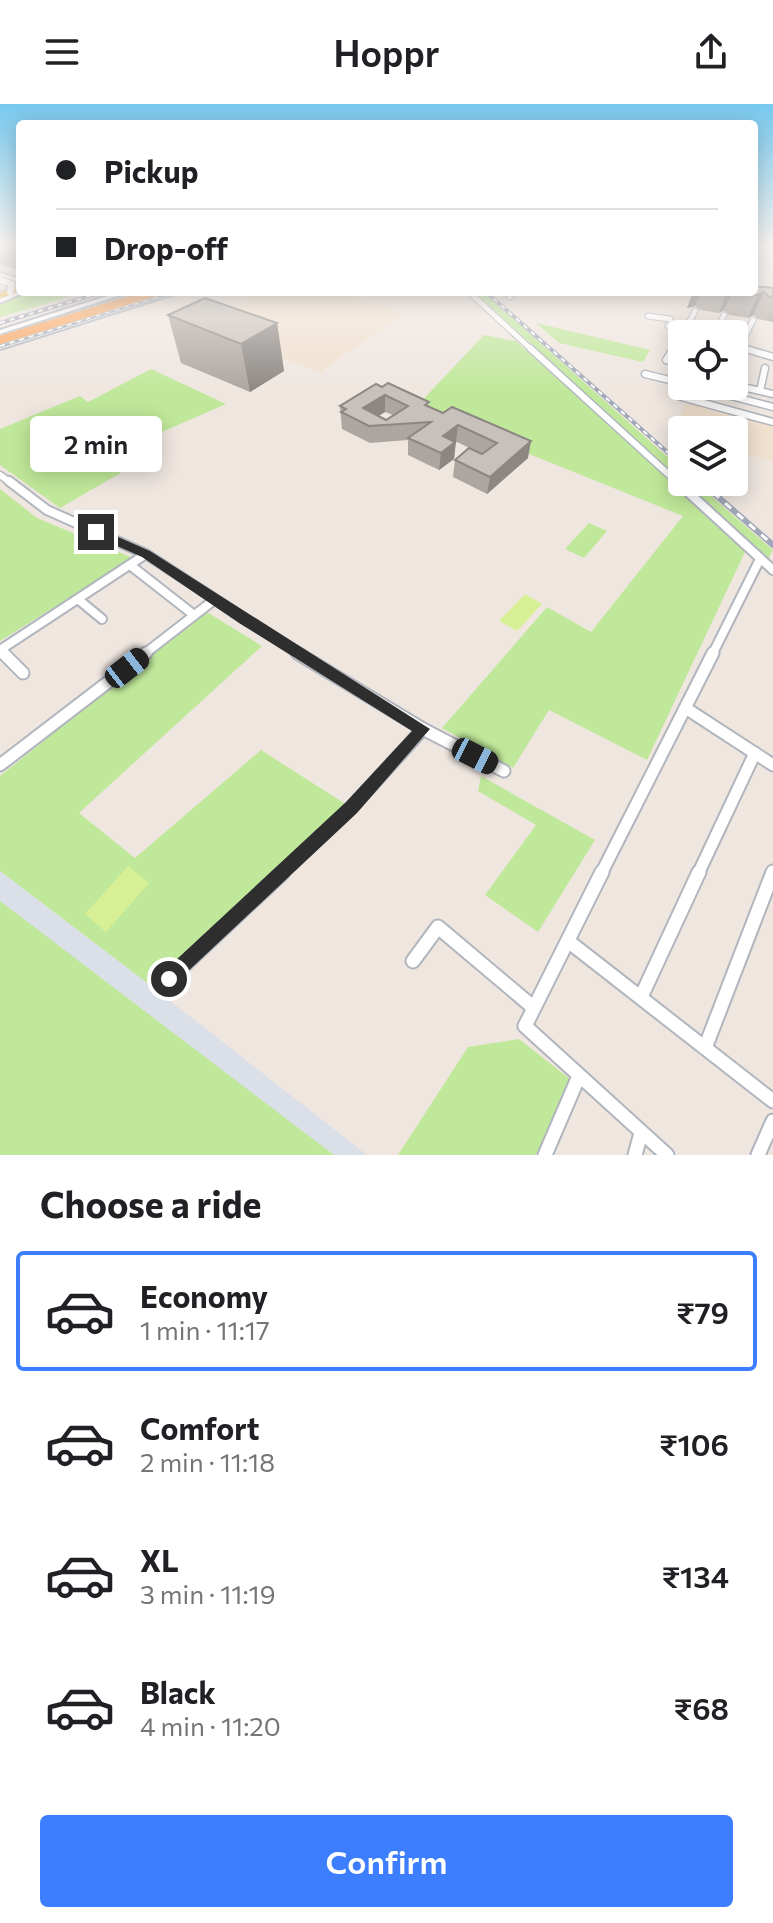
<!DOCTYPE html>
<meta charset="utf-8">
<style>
:root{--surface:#fff;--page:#f6f6f6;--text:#202124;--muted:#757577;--line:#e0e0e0;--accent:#3d7eff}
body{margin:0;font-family:Commissioner,sans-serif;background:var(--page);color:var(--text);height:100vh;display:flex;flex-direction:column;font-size:30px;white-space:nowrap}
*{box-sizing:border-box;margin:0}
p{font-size:26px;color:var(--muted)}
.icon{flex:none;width:44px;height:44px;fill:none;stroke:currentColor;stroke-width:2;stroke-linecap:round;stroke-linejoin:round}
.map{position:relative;height:1051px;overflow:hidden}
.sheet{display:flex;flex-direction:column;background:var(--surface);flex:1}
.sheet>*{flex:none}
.banner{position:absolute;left:16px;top:16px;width:742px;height:176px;border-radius:8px;box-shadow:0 4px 20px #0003;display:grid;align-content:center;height:176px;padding:0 40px;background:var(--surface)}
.buttons{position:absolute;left:668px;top:216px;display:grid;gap:16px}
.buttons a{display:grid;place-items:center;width:80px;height:80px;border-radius:8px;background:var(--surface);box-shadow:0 4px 20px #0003;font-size:40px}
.end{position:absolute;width:36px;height:36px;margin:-18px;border:10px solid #2e2e2e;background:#fff;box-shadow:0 0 0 4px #fff}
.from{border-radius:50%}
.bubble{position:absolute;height:56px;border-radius:8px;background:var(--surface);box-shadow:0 4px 20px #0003;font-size:26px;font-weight:600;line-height:56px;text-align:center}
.car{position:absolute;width:24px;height:48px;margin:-24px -12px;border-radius:10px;box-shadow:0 0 6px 2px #0007;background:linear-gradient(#222 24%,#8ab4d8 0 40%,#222 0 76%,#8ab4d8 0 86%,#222 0)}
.banner b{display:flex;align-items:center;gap:28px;height:76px;font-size:30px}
.banner b+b{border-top:2px solid var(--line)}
.banner i{width:20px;height:20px;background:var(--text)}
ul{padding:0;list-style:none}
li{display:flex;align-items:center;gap:24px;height:120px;margin:0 16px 12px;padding:0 24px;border:4px solid transparent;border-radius:8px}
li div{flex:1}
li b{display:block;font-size:30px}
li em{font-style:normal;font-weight:600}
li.current{border-color:var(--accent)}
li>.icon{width:72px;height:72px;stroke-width:1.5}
h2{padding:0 40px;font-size:36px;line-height:96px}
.primary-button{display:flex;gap:16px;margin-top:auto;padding:16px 40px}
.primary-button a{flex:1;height:92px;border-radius:8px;background:var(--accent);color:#fff;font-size:32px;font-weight:600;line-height:92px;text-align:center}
header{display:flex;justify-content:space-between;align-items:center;height:104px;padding:0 40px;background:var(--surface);font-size:36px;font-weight:600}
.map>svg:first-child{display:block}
.education{fill:#f1e1cf}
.airport{fill:#dbdfe8}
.green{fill:#c0e89a}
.pitch{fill:#d7f095}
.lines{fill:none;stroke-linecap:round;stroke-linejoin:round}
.minor-far4-casing{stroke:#b0b5be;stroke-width:7}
.minor-far3-casing{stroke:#b0b5be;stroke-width:9}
.minor-far2-casing{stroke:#b0b5be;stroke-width:12}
.minor-far1-casing{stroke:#b0b5be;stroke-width:15}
.minor-casing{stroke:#b0b5be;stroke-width:17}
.tertiary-casing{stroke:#b0b5be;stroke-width:4}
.secondary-casing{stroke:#b0b5be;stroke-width:4}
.primary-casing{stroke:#c4c4c4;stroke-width:4}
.minor-far4{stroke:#fff;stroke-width:5}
.minor-far3{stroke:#fff;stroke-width:6}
.minor-far2{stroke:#fff;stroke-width:8}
.minor-far1{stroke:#fff;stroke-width:11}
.minor{stroke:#fff;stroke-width:13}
.tertiary{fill:#fff;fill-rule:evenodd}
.secondary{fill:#fff;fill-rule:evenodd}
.primary{fill:#f9bd5b;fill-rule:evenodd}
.rail-far1-casing{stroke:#a1a8b9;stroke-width:4}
.rail-casing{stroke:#a1a8b9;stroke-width:6}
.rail-far1{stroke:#fff;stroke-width:2;stroke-dasharray:5;stroke-linecap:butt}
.rail{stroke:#fff;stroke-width:3;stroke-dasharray:8;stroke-linecap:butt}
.tertiary-bridge-casing{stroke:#b0b5be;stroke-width:8;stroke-linecap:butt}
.trunk-bridge-casing{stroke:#c4c4c4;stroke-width:10;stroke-linecap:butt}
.tertiary-bridge{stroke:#fff;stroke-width:6}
.trunk-bridge{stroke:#fca45b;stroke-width:8}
.wall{fill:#aca6a1;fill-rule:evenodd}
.shaded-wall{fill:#8c8783}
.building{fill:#c8c1bb;stroke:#8c8783;stroke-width:2;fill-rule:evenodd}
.route{fill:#2e2e2e}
</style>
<header><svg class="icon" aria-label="menu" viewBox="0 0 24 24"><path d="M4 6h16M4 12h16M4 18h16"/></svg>Hoppr<svg class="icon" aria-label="share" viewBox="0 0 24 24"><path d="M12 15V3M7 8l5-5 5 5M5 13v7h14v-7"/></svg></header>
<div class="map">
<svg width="773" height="1051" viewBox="0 0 773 1051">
<rect width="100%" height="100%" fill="#efe6e0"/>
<path class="education" d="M223,188h113l39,10 28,12 -83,58 -119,-43 47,-26z
M687,298l86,23v37l-39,-13v-19l-60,-1z"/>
<path class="airport" d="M0,767l150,114 217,170h-367z"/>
<path class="green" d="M25,188h60l-85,25v-14z
M474,188h9l199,178v12h13l78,68 -5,9z
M536,219l114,27 -7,12 -84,-19z
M484,231l32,6 230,209 -99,210 -98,-50 -36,58 -71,-40 105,-121 44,25 92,-116 -268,-108z
M151,265l75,35 -94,41 16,12 -88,51 -60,-43v-36l80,-33 8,6z
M0,385l37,29 96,40 -133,83z
M589,419l18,8 -23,27 -19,-9z
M205,507l57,35 -183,167 56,45 126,-108 86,55 -197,180 -150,-114v-95z
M481,672l114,64 -57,92 -53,-37 51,-70 -58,-34z
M0,797l334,254h-334z
M519,935l51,40 -34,76h-138l70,-108z"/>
<path class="pitch" d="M525,490l17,10 -25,27 -18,-10z
M128,762l21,17 -43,49 -21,-18z"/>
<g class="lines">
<defs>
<path id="minor-far4" d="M469,188l63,58
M506,188l4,5 3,-5
M648,212l22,3 2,8
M668,222l27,8
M685,227l10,-20
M715,230l9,-19
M734,241l16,5
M740,243l13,-27
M673,246l6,-9"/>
<path id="minor-far3" d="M530,244l148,135
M674,244l-8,12 16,3
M743,244l30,9
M679,267l3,1
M645,270l37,9
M734,281l39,9
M693,282l80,21
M760,287l5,-23
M678,292l95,26
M0,371l11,8"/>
<path id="minor-far2" d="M9,377l38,29 99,44 155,101
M676,377l97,89
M130,461l64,50
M79,496l23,19
M0,546l146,-96
M0,546l5,5
M143,551l71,-55
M712,551l48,-96"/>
<path id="minor-far1" d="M3,549l20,20
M297,549l126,76 81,42
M687,605l86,56
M0,661l146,-112
M280,770l72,-67 71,-78
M601,770l112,-221
M698,770l57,-121"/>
<path id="minor" d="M602,768l-77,154 142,129
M568,837l205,160
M413,857l25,-34 96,81
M169,875l114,-107
M641,893l58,-125
M705,944l68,-176
M545,1051l34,-79
M635,1051l6,-22
M758,1051l15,-34"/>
<path id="tertiary" d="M0,169l20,6v4l-20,-6z
M20,187l5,1 -25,11v-4z"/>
<path id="secondary" d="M120,188h10l-130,42v-4z
M170,188h10l-180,57v-4z"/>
<path id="primary" d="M17,182h3v5l-20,7v-5z"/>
</defs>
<use href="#minor-far4" class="minor-far4-casing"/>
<use href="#minor-far3" class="minor-far3-casing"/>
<use href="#minor-far2" class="minor-far2-casing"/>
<use href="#minor-far1" class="minor-far1-casing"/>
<use href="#minor" class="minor-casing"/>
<use href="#tertiary" class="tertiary-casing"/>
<use href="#secondary" class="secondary-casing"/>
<use href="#primary" class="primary-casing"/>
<use href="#minor-far4" class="minor-far4"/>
<use href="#minor-far3" class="minor-far3"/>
<use href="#minor-far2" class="minor-far2"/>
<use href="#minor-far1" class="minor-far1"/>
<use href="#minor" class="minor"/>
<use href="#tertiary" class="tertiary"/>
<use href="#secondary" class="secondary"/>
<use href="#primary" class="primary"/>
<defs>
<path id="rail-far1" d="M486,188l196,173
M0,219l103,-31
M0,242l172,-54"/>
<path id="rail" d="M701,378l72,63"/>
</defs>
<use href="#rail-far1" class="rail-far1-casing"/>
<use href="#rail" class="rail-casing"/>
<use href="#rail-far1" class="rail-far1"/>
<use href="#rail" class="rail"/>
<defs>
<path id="tertiary-bridge" d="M0,176l12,4 -2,8"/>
<path id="trunk-bridge" d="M0,236l156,-48"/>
</defs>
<use href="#tertiary-bridge" class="tertiary-bridge-casing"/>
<use href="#trunk-bridge" class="trunk-bridge-casing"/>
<use href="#tertiary-bridge" class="tertiary-bridge"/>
<use href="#trunk-bridge" class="trunk-bridge"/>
</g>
<path class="wall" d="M0,141h20v25l-18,-5 -2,-5z
M773,184v34l-15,-3 -5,-4 -5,3 -19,-3 -5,-5 -5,3 -19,-3 -5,-4 -8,2 6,-16h61z
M168,211l109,8 7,48 -34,21 -69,-29z
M376,280l53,23 99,51 -41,36 -34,-17 2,-17 27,-6 -25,-12 -2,1 -1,16 -15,11 -31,-15v-15l-38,3 -28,-14 -2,-23zM385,308l8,3 -7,5 -8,-4z"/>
<path class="shaded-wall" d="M14,141h6v14z
M693,188h8l-6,14 -8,2z
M727,188h5l-8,18 -5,3z
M764,188l-11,23 -5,3 10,-23z
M277,219l7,48 -34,21 -9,-48z
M385,291v17l-21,13 -1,-17z
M458,321l-4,34 -15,11 4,-34z
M531,337l-3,17 -41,36 3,-17z"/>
<path class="building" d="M754,182l19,2v9h-4l-5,-5 -6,3 -19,-3h15z
M205,194l72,25 -36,21 -73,-29z
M388,279l41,19 -4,3 18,8 9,-6 79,34 -41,36 -35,-17 14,-12 13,6 15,-11 -39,-18 -15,11 12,6 -14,11 -33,-15 23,-16 -62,4 -28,-14 5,-3 -6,-3 36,-22 6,3zM385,291l23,11 -22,14 -23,-12z"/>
<linearGradient id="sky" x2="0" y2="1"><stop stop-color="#77c8ee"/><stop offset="0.49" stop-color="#f8f4f1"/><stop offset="1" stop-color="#f8f4f1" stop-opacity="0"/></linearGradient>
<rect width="773" height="288" fill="url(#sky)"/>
<path class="route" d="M92,425h8l50,22 280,178 -73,84 -188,176 -10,-10 3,-6 184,-171 66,-71 -173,-108 -97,-66 -50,-22z"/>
</svg>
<div class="buttons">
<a><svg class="icon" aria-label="locate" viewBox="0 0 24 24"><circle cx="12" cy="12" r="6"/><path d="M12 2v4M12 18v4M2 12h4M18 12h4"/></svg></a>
<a><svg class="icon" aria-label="layers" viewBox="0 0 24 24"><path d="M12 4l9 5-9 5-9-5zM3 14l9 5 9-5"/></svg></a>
</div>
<i class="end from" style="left:169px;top:875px"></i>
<i class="end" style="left:96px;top:428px"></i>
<div class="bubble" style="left:30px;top:312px;width:132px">2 min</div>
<i class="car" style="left:127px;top:564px;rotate:52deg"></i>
<i class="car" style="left:475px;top:652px;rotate:117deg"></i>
<div class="banner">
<b><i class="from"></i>Pickup</b>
<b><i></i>Drop-off</b>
</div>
</div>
<section class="sheet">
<h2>Choose a ride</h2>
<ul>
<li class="current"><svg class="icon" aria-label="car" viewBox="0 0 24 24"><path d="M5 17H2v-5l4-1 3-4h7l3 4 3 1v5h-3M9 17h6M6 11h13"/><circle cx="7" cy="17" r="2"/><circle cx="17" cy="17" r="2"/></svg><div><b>Economy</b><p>1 min · 11:17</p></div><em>₹79</em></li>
<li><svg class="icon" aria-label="car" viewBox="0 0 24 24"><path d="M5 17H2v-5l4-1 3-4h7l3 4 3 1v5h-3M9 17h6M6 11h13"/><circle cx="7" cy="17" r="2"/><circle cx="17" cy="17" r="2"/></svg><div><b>Comfort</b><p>2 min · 11:18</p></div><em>₹106</em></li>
<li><svg class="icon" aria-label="car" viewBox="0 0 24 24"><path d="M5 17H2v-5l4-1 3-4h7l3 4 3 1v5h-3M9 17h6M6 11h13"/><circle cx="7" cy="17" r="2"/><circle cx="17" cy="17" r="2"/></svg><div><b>XL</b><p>3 min · 11:19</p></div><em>₹134</em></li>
<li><svg class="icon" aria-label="car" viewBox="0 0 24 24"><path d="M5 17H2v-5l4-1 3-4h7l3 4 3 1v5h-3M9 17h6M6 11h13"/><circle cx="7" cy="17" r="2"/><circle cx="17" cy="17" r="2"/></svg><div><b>Black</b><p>4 min · 11:20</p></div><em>₹68</em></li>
</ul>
<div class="primary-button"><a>Confirm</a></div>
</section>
